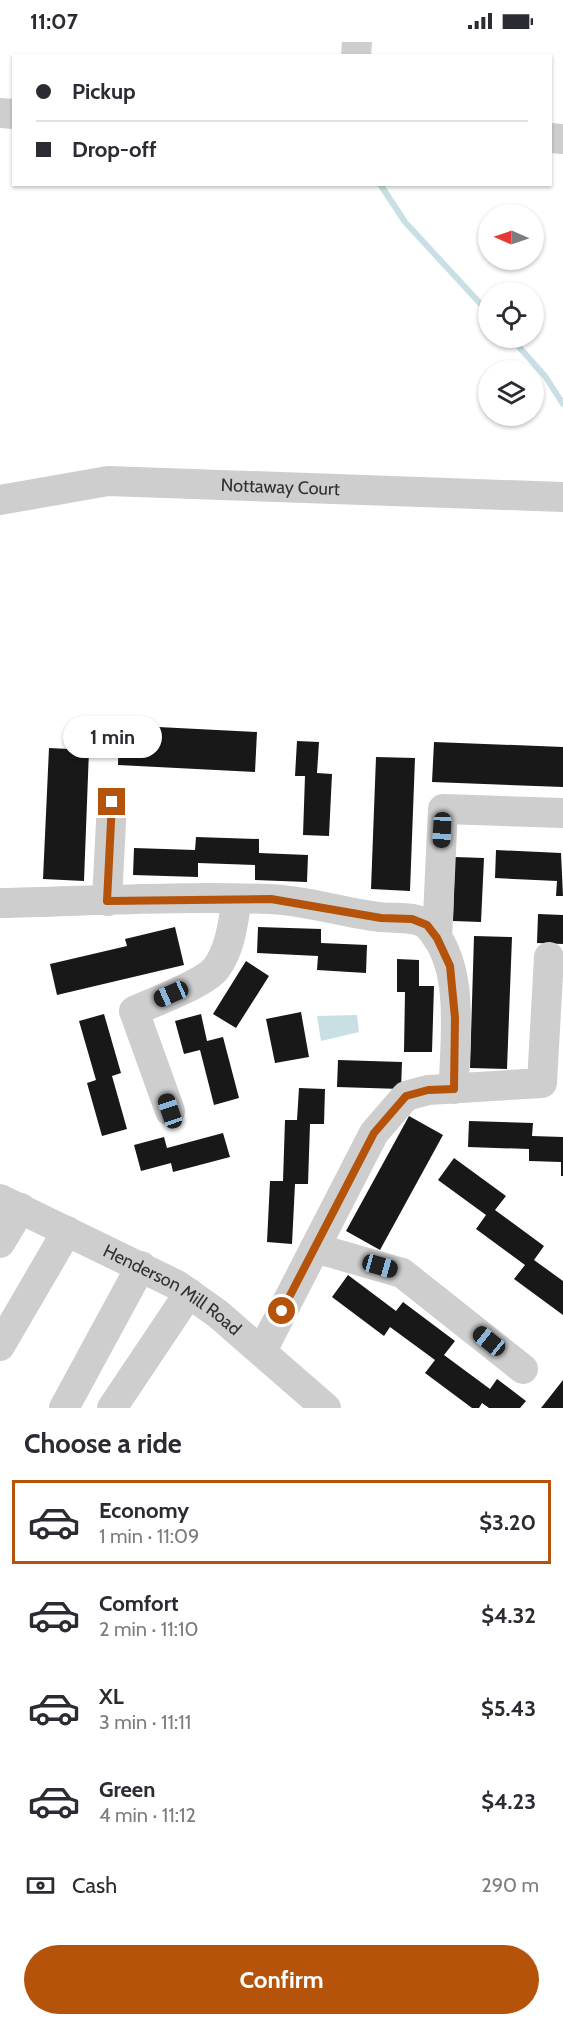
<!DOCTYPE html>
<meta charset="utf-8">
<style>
:root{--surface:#fff;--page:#f7f7f7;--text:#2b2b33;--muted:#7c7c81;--line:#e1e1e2;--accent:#b45309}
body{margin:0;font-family:Cabin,sans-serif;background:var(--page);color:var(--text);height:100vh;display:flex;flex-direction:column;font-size:22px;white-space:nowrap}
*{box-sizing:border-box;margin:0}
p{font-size:20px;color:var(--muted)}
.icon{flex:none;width:33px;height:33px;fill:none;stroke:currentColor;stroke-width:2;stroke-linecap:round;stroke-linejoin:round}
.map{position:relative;height:1366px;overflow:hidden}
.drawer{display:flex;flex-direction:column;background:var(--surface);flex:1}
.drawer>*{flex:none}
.banner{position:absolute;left:12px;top:12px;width:540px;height:132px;border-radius:0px;box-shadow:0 2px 4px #0004;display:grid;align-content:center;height:132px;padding:0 24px;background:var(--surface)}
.needle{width:39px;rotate:272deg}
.controls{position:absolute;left:478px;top:162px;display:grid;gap:12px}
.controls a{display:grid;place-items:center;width:66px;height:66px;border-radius:50%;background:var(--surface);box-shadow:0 2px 4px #0004;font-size:30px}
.end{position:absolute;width:27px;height:27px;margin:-14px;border:8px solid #b45309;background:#fff;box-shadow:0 0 0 3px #fff}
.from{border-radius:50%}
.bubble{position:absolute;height:42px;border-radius:21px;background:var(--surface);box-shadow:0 2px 4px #0004;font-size:20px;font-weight:700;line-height:42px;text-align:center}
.car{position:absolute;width:18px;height:36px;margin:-18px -9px;border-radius:8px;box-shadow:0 0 4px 2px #0007;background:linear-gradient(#222 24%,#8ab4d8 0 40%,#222 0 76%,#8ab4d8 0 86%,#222 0)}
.banner b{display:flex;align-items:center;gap:21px;height:57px;font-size:22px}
.banner b+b{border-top:2px solid var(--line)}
.banner i{width:15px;height:15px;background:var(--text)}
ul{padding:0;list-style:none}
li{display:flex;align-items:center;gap:18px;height:84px;margin:0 12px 9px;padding:0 12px;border:3px solid transparent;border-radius:0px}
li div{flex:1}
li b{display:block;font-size:22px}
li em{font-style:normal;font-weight:700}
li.selected{border-color:var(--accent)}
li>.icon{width:54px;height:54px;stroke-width:1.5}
h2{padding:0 24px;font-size:27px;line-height:72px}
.pay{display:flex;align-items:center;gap:15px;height:66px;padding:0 24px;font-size:22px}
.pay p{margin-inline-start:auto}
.button{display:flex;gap:12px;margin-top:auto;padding:12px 24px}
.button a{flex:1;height:69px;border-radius:36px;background:var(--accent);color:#fff;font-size:24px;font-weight:700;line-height:69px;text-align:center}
.status{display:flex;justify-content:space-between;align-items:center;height:42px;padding:0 30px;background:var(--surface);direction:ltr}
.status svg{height:16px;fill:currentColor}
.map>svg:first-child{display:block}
.water{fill:#c8dfe3}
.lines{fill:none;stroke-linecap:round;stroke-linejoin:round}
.stream{stroke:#c8dfe3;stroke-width:6}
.building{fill:#181818}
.minor{stroke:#cecece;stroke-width:30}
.route{stroke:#b45309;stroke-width:8}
.labels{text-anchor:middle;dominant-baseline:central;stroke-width:6;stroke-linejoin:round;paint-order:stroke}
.street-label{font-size:18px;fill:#313131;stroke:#fff}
</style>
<div class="status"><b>11:07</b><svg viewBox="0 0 49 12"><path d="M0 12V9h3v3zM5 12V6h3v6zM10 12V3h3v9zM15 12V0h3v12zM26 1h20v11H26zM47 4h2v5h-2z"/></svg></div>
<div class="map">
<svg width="563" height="1366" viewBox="0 0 563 1366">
<rect width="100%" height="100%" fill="#fff"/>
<path class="water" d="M357,973l2,17 -38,9 -4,-25z"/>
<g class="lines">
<path class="stream" d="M380,142l25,38 84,91
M511,296l34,38 18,28"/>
</g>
<path class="building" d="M119,683l138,7 -2,40 -137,-7z
M297,699l22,1 -2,31 15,1 -3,62 -26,-1 2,-59h-10z
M434,700l129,5v40l-131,-5z
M49,706l40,2 -5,131 -41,-2z
M376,715l39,1 -5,133 -39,-2z
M196,795l63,2v14l49,2 -1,27 -52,-2v-15l-57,-2v14l-65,-2 1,-27 61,2z
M496,808l65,3 2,43h-7l1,-15 -62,-3z
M455,815l29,1 -3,64 -28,-1z
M538,872l25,1v29l-26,-1z
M175,885l9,38 -127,30 -7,-31 77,-18 -2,-7z
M258,885l63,2v14l46,2 -1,28 -49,-3 1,-14 -61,-3z
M474,894l38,1 -5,132 -37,-1z
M397,917l22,1v26h15l-2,66h-28l1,-60h-8z
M246,919l23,15 -33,52 -23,-14z
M301,970l8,45 -34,6 -9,-44z
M104,972l17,59 -9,3 15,53 -25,7 -15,-53 9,-3 -17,-59z
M201,972l6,27 16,-4 16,61 -25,7 -14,-55 -16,4 -9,-33z
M338,1018l64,2 -1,27 -64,-2z
M299,1046l26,1 -1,35h-14l-2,60h-13l-3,60 -25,-2 3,-61h13l2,-61h12z
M409,1074l34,19 -63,115 -34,-19z
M469,1079l64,2 -1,13 31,1v39h-2v-14l-32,-1v-12l-61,-2z
M223,1091l7,24 -57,15 -2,-9 -30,8 -7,-26 30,-8 3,11z
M454,1116l52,38 -11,14 49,36 -10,14 29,21v34l-49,-36 11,-14 -49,-36 10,-14 -48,-35z
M348,1233l48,36 7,-9 52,39 -11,14 46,34 7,-10 29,22 -6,7h-31l-7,-5 -3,5h-7l-47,-35 10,-13 -45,-33 -6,9 -52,-39z
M563,1338v28h-22z"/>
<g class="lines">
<g class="minor">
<path d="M356,14l1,-14"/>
<path d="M0,71l14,1"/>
<path d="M550,96l13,1"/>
<path id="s1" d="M0,458l108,-19 455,16"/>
<path d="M107,859l5,-99"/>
<path d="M0,861c89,-2 179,-7 268,-4 38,1 75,14 112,18 15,2 37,-2 48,9 39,40 26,113 26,163"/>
<path d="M437,896l6,-129 120,4"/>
<path d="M170,1069l-36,-100c19,-9 73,-28 83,-44 14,-20 16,-45 20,-68"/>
<path id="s2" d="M0,1157l177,86 41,29 108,94"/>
<path d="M0,1201l21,-35"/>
<path d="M315,1206l87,25 121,96"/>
<path d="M0,1304l67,-115"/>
<path d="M262,1309l112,-218 32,-37 22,-6 114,-7 7,-126"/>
<path d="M64,1366l77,-142"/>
<path d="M112,1366l77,-115"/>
</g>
</g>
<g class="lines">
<path class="route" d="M112,760l-5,99 164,-2 110,19 31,1 15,6 10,13 13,28 5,52 -1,71 -26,1 -22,6 -32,37 -92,178"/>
</g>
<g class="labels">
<g class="street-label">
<text stroke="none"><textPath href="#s1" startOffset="282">Nottaway Court</textPath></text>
<text stroke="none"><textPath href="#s2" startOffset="195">Henderson Mill Road</textPath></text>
</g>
</g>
</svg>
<div class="controls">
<a><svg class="needle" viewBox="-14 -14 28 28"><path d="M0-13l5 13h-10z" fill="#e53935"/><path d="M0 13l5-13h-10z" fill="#7c7c81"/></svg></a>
<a><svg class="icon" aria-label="locate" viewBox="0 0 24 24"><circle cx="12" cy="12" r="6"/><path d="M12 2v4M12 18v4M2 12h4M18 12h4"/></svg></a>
<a><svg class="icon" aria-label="layers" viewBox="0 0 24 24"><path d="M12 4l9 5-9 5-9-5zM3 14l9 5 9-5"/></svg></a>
</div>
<i class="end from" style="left:282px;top:1269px"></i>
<i class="end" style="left:112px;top:760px"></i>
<div class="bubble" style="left:63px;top:674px;width:99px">1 min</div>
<i class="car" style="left:442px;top:788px;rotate:183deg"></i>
<i class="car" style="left:171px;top:952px;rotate:246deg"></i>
<i class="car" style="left:170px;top:1069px;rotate:341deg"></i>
<i class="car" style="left:380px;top:1224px;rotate:106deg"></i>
<i class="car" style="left:489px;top:1299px;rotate:309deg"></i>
<div class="banner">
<b><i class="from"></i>Pickup</b>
<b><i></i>Drop-off</b>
</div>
</div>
<section class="drawer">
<h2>Choose a ride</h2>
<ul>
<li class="selected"><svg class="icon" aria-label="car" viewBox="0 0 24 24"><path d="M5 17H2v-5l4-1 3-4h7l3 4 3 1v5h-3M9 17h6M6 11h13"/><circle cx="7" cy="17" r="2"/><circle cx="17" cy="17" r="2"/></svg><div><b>Economy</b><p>1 min · 11:09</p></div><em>$3.20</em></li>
<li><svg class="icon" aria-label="car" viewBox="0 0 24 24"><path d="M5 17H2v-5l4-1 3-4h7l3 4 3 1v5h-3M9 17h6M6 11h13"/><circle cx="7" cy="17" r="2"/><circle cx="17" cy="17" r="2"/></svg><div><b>Comfort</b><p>2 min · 11:10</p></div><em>$4.32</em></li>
<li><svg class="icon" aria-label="car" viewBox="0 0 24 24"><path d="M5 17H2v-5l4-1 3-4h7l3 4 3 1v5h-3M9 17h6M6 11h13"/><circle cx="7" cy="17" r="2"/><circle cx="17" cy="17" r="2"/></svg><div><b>XL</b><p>3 min · 11:11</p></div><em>$5.43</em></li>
<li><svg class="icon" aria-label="car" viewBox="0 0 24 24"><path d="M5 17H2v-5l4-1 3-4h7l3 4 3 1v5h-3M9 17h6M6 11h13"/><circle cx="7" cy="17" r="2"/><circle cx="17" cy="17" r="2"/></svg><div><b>Green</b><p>4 min · 11:12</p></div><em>$4.23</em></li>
</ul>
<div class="pay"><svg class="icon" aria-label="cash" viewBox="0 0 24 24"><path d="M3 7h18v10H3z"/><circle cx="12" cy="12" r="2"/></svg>Cash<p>290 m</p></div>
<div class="button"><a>Confirm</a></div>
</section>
